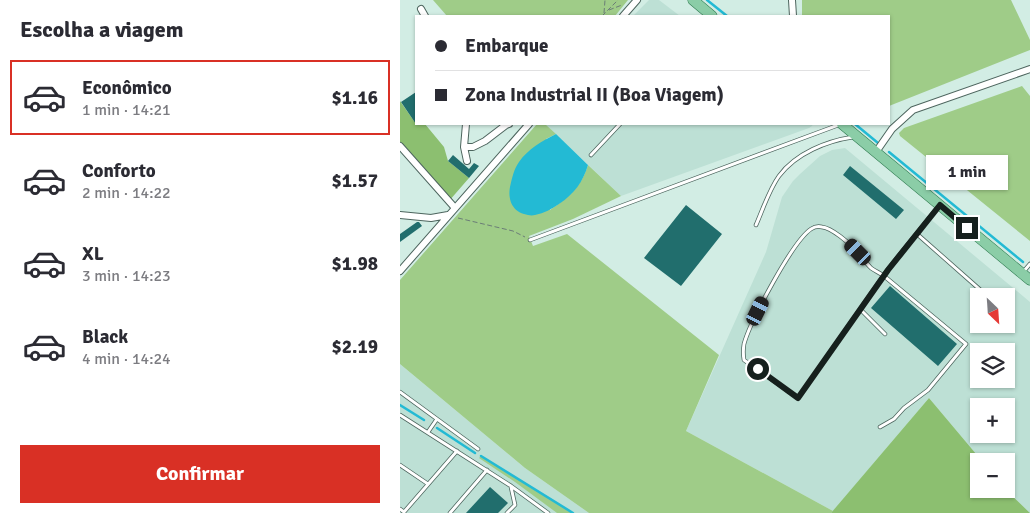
<!DOCTYPE html>
<html lang="pt">
<meta charset="utf-8">
<style>
:root{--surface:#fff;--page:#f2f2f3;--text:#2b2b33;--muted:#7c7c81;--line:#e1e1e2;--accent:#d93025}
body{margin:0;font-family:Signika,sans-serif;background:var(--page);color:var(--text);height:100vh;display:flex;flex-direction:column;font-size:19px;white-space:nowrap}
*{box-sizing:border-box;margin:0}
p{font-size:16px;color:var(--muted)}
.icon{flex:none;width:28px;height:28px;fill:none;stroke:currentColor;stroke-width:2;stroke-linecap:round;stroke-linejoin:round}
.map{position:relative;flex:1;overflow:hidden}
.drawer{display:flex;flex-direction:column;background:var(--surface);width:400px}
.drawer>*{flex:none}
.guide{position:absolute;left:15px;top:15px;width:475px;height:110px;border-radius:0px;box-shadow:0 1px 4px #0004;display:grid;align-content:center;height:110px;padding:0 20px;background:var(--surface)}
.needle{width:32px;rotate:155deg}
.buttons{position:absolute;left:570px;top:288px;display:grid;gap:10px}
.buttons a{display:grid;place-items:center;width:45px;height:45px;border-radius:0px;background:var(--surface);box-shadow:0 1px 4px #0004;font-size:25px}
.end{position:absolute;width:22px;height:22px;margin:-11px;border:6px solid #16201d;background:#fff;box-shadow:0 0 0 2px #fff}
.from{border-radius:50%}
.bubble{position:absolute;height:35px;border-radius:0px;background:var(--surface);box-shadow:0 1px 4px #0004;font-size:16px;font-weight:700;line-height:35px;text-align:center}
.car{position:absolute;width:15px;height:30px;margin:-15px -8px;border-radius:6px;box-shadow:0 0 4px 1px #0007;background:linear-gradient(#222 24%,#8ab4d8 0 40%,#222 0 76%,#8ab4d8 0 86%,#222 0)}
.guide b{display:flex;align-items:center;gap:18px;height:48px;font-size:19px}
.guide b+b{border-top:1px solid var(--line)}
.guide i{width:12px;height:12px;background:var(--text)}
ul{padding:0;list-style:none}
li{display:flex;align-items:center;gap:15px;height:75px;margin:0 10px 8px;padding:0 10px;border:2px solid transparent;border-radius:0px}
li div{flex:1}
li b{display:block;font-size:19px}
li em{font-style:normal;font-weight:700}
li.active{border-color:var(--accent)}
li>.icon{width:45px;height:45px;stroke-width:1.5}
h2{padding:0 20px;font-size:22px;line-height:60px}
.cta{display:flex;gap:10px;margin-top:auto;padding:10px 20px}
.cta a{flex:1;height:58px;border-radius:0px;background:var(--accent);color:#fff;font-size:20px;font-weight:700;line-height:58px;text-align:center}
main{display:flex;flex:1;min-height:0}
.map>svg:first-child{display:block}
.built{fill:#bde0d5;fill-rule:evenodd}
.green{fill:#9fcc88}
.forest{fill:#8cbf70}
.water{fill:#23bad4}
.lines{fill:none;stroke-linecap:round;stroke-linejoin:round}
.stream{stroke:#23bad4;stroke-width:2.5}
.building{fill:#216e6d}
.service-casing{stroke:#4d655e;stroke-width:4.5}
.minor-casing{stroke:#4d655e;stroke-width:8}
.primary-casing{stroke:#307b51;stroke-width:11}
.path{stroke:#6b7d77;stroke-width:1;stroke-dasharray:5 2.5;stroke-linecap:butt}
.service{stroke:#fff;stroke-width:3}
.minor{stroke:#fff;stroke-width:6}
.primary{stroke:#8bcda7;stroke-width:10}
.route{stroke:#16201d;stroke-width:6}
</style>
<main>
<section class="drawer">
<h2>Escolha a viagem</h2>
<ul>
<li class="active"><svg class="icon" aria-label="car" viewBox="0 0 24 24"><path d="M5 17H2v-5l4-1 3-4h7l3 4 3 1v5h-3M9 17h6M6 11h13"/><circle cx="7" cy="17" r="2"/><circle cx="17" cy="17" r="2"/></svg><div><b>Econômico</b><p>1 min · 14:21</p></div><em>$1.16</em></li>
<li><svg class="icon" aria-label="car" viewBox="0 0 24 24"><path d="M5 17H2v-5l4-1 3-4h7l3 4 3 1v5h-3M9 17h6M6 11h13"/><circle cx="7" cy="17" r="2"/><circle cx="17" cy="17" r="2"/></svg><div><b>Conforto</b><p>2 min · 14:22</p></div><em>$1.57</em></li>
<li><svg class="icon" aria-label="car" viewBox="0 0 24 24"><path d="M5 17H2v-5l4-1 3-4h7l3 4 3 1v5h-3M9 17h6M6 11h13"/><circle cx="7" cy="17" r="2"/><circle cx="17" cy="17" r="2"/></svg><div><b>XL</b><p>3 min · 14:23</p></div><em>$1.98</em></li>
<li><svg class="icon" aria-label="car" viewBox="0 0 24 24"><path d="M5 17H2v-5l4-1 3-4h7l3 4 3 1v5h-3M9 17h6M6 11h13"/><circle cx="7" cy="17" r="2"/><circle cx="17" cy="17" r="2"/></svg><div><b>Black</b><p>4 min · 14:24</p></div><em>$2.19</em></li>
</ul>
<div class="cta"><a>Confirmar</a></div>
</section>
<div class="map">
<svg width="630" height="513" viewBox="0 0 630 513">
<rect width="100%" height="100%" fill="#d2ede4"/>
<path class="built" d="M249,0h10l21,16h-47z
M145,124h268l-1,2 -3,2 -188,68z
M445,148l185,154v211l-25,-24h1v-28h-24l-53,-63 -96,113 -147,-80 80,-179 16,-55 11,-16 7,-7 20,-18 12,-6zM579,296h27v28h-27zM579,351h27v28h-27zM579,406h27v28h-27z
M0,364l125,104 64,45h-189z"/>
<path class="green" d="M33,0h195l-13,16h-168z
M402,0h209l19,40v10l-141,56v-90h-87z
M622,86l8,10v145l-130,-105 -1,-3 5,-5z
M137,124h8l11,10 -10,5 4,71c19,-13 31,-23 38,-45l33,31 -48,23 -44,17 4,10 34,-12 152,121 -33,76 147,80 -2,2h-242l-64,-45 -125,-104v-84z
M81,456l92,57h-16l-42,-31 -36,-24z"/>
<path class="forest" d="M0,101l14,20 2,-1v4h9l19,23 4,14 21,17 -20,23 -49,-55z
M529,398l53,63h-3v28h26l25,24h-199z"/>
<path class="water" d="M156,134l32,31c-5,17 -14,29 -29,39 -7,5 -15,9 -24,11 -4,1 -7,0 -11,-1 -13,-4 -16,-16 -14,-27 2,-9 4,-18 9,-25 9,-13 23,-21 37,-28z"/>
<g class="lines">
<path class="stream" d="M307,0l20,16
M455,124l23,19
M489,152l134,110
M0,405l24,15
M37,428l38,25
M81,456l92,57"/>
</g>
<path class="building" d="M16,92v32l-15,-22z
M53,155l16,14 5,-6 5,3 -10,12 -21,-17z
M450,166l54,44 -8,9 -53,-44z
M286,205l36,29 -41,52 -37,-28z
M17,222h2l3,4 -22,16v-8z
M490,286l67,58 -19,22 -67,-58z
M90,487l18,16 -10,10h-32z"/>
<g class="lines">
<defs>
<path id="service" d="M191,155l29,-31
M356,225c7,-16 13,-35 23,-49 17,-23 48,-35 74,-39
M517,234l68,60
M130,240l311,-116
M624,271l6,-7
M460,309l25,25
M0,392l78,57
M0,415l111,71 37,27
M480,427l14,-8 10,-11 24,-18 38,-46 -82,-68c-4,-3 -9,-5 -13,-8 -6,-6 -10,-12 -15,-18 -7,-7 -24,-22 -34,-23 -4,-1 -8,0 -11,2 -19,13 -61,93 -67,115 -1,6 -1,10 0,16l54,38c30,-43 60,-86 90,-129l50,-62
M28,432l9,-13
M0,465l28,19
M0,509l4,3 53,-61
M50,513l37,-43
M107,513l8,-8 -4,-18"/>
<path id="minor" d="M392,0l1,16
M21,9l4,7
M223,16l14,-16
M66,124l-2,23 3,14
M0,146l55,62
M64,147h9l12,-6 21,-16 3,-1
M476,152l16,-23 21,-19 117,-41
M0,215l31,3 17,-3
M0,271l129,-147"/>
<path id="primary" d="M293,0l19,16
M442,124l188,156"/>
</defs>
<use href="#service" class="service-casing"/>
<use href="#minor" class="minor-casing"/>
<use href="#primary" class="primary-casing"/>
<path class="path" d="M209,10l13,-5
M204,13l1,-13
M202,16l16,-16
M58,218l55,13 12,6"/>
<use href="#service" class="service"/>
<use href="#minor" class="minor"/>
<use href="#primary" class="primary"/>
</g>
<g class="lines">
<path class="route" d="M358,369l40,29 90,-128 52,-65 27,23"/>
</g>
</svg>
<div class="buttons">
<a><svg class="needle" viewBox="-14 -14 28 28"><path d="M0-13l5 13h-10z" fill="#e53935"/><path d="M0 13l5-13h-10z" fill="#7c7c81"/></svg></a>
<a><svg class="icon" aria-label="layers" viewBox="0 0 24 24"><path d="M12 4l9 5-9 5-9-5zM3 14l9 5 9-5"/></svg></a>
<a>+</a>
<a>−</a>
</div>
<i class="end from" style="left:358px;top:369px"></i>
<i class="end" style="left:567px;top:228px"></i>
<div class="bubble" style="left:526px;top:155px;width:82px">1 min</div>
<i class="car" style="left:458px;top:252px;rotate:315deg"></i>
<i class="car" style="left:358px;top:311px;rotate:26deg"></i>
<div class="guide">
<b><i class="from"></i>Embarque</b>
<b><i></i>Zona Industrial II (Boa Viagem)</b>
</div>
</div>
</main>
